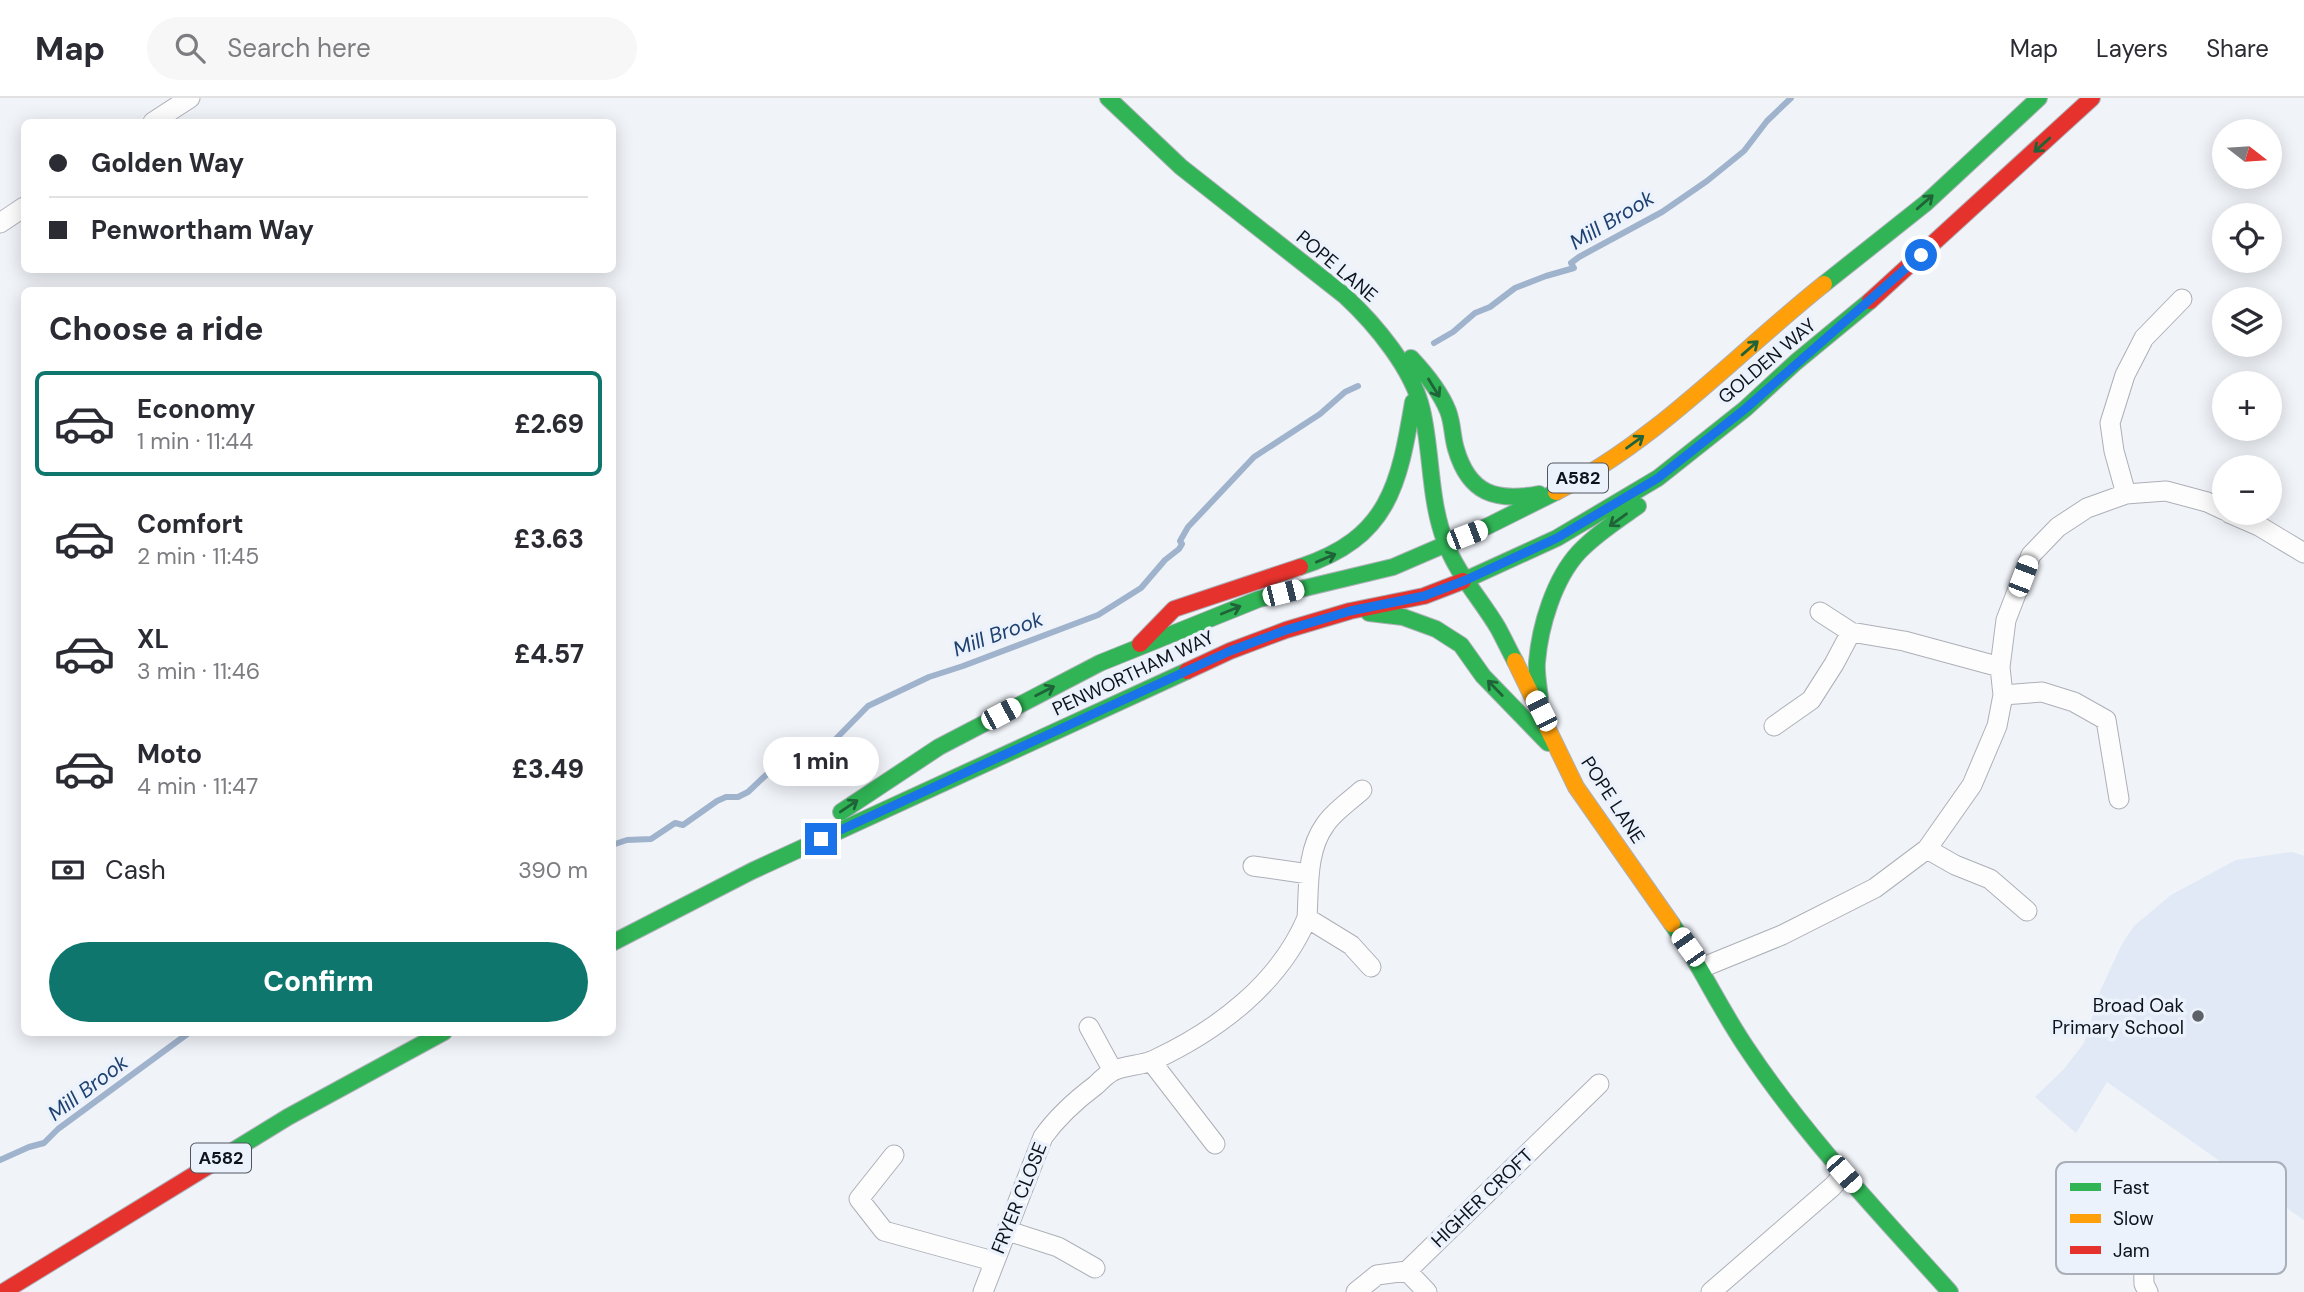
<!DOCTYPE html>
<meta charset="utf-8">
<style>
:root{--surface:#fff;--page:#f7f7f7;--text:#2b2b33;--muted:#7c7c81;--line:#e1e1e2;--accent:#0f766e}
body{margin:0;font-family:"DM Sans",sans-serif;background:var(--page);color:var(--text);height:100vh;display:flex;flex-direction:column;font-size:26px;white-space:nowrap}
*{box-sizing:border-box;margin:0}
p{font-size:23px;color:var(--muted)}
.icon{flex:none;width:38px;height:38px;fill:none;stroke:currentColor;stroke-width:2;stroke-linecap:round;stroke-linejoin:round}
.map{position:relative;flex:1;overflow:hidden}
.sheet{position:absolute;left:21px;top:189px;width:595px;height:749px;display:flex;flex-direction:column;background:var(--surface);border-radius:10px;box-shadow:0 4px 18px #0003}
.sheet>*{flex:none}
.guide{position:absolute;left:21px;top:21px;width:595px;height:154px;border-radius:10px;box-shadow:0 4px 18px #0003;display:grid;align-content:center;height:154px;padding:0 28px;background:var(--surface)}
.needle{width:46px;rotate:107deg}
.tools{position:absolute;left:2212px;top:21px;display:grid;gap:14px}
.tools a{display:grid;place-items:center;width:70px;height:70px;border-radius:50%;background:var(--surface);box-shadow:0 4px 18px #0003;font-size:35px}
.end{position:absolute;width:32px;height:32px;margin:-16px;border:9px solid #1a73e8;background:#fff;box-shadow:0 0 0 4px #fff}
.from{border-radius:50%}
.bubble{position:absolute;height:49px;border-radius:24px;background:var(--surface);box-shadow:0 4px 18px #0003;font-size:23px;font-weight:800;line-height:49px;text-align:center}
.car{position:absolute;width:21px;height:42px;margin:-21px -10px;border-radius:9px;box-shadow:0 0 5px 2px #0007;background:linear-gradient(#fff 24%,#345 0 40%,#fff 0 76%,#345 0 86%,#fff 0)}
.guide b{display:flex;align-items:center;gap:24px;height:66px;font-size:26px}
.guide b+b{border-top:2px solid var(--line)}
.guide i{width:18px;height:18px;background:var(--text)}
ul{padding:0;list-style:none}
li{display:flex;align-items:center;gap:21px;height:105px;margin:0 14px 10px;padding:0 14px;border:4px solid transparent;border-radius:10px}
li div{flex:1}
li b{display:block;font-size:26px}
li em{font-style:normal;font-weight:800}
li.on{border-color:var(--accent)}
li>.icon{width:63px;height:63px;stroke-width:1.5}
h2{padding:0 28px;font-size:32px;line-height:84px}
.pay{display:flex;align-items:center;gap:18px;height:77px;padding:0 28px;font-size:26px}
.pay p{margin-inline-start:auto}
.primary-button{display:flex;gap:14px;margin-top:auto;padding:14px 28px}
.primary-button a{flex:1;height:80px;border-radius:42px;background:var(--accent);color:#fff;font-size:28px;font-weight:800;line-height:80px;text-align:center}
header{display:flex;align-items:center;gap:42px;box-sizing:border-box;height:98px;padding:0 35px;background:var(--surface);border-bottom:2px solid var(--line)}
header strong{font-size:33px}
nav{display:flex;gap:38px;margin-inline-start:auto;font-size:24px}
.search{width:490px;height:63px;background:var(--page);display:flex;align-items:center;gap:18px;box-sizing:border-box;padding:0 24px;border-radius:38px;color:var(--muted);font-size:26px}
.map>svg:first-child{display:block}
.built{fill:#e0e9f5}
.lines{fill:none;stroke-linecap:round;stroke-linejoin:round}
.stream{stroke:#a0b3cd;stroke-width:6}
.street-casing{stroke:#acb0b7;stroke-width:21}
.fast-casing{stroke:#acb0b7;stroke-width:18}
.slow-casing{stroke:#acb0b7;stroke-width:18}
.jam-casing{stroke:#acb0b7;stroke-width:18}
.street{stroke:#fdfdfe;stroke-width:19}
.fast{stroke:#30b455;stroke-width:16}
.slow{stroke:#ff9f0a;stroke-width:16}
.jam{stroke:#e5322d;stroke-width:16}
.oneway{stroke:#1f6438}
.route{stroke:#1a73e8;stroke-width:9}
.poi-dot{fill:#5d6168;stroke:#ecf2fc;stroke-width:2.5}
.labels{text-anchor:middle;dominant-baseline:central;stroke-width:7;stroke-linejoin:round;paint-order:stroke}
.shield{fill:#ecf2fc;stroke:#51565e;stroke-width:2}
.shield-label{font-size:18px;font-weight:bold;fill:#0e131b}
.street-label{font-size:19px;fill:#0e131b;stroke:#ecf2fc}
.poi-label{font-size:19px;fill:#0e131b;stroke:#ecf2fc;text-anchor:end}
.water-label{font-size:21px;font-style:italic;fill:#1e4170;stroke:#ecf2fc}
.key{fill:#ecf2fc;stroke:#a9afb8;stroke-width:2}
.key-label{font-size:19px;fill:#0e131b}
</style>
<header>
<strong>Map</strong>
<div class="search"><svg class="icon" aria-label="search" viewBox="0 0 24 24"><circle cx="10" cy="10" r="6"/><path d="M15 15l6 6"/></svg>Search here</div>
<nav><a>Map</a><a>Layers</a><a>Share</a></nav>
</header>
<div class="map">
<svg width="2304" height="1194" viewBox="0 0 2304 1194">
<rect width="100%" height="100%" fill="#f0f3f8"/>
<path class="built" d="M2292,754l12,4v364l-197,-138 -31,51 -41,-36 29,-28 20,-26 17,-54 21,-45 12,-18 37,-31 65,-35z"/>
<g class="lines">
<path class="stream" d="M1434,245l19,-11 22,-19 15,-6 25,-19 31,-12 28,-8 -3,-5 8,-6 83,-45 45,-31 37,-30 23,-30 24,-23
M612,747l15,-5 24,-1 24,-16 8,2 34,-24 9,-4h12l10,-5 33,-31 10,-5 30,-2 47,-48 61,-29 34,-11 135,-51 43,-27 24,-28 14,-11 3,-5 -2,-3 8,-14 66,-70 66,-43 25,-22 13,-6
M0,1062l29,-13 15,-4 14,-14 132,-97"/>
<defs>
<path id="street" d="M153,24l37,-24
M0,125l24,-16
M2126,396l-12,-43 -4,-28 15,-48 19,-37 38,-39
M2229,415l30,13 45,27
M1820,514l31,20
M2003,597l39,-3 32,10 32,18 13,79
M1774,628l37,-26 23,-36 17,-32 53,9 96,26
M1927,751l28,16 35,14 37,32
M1253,768l56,8
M1307,820c2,-30 -1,-67 18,-93 8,-13 25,-24 37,-35
M1701,870l81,-33 93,-47 52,-39 45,-64 25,-59 6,-31 -3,-28 6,-47 25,-65 27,-28 29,-19 39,-14 40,-3 41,11 17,8
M1089,929l24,44
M1151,963l64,83
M894,1057l-35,44 25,32 109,30
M1008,1133l50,16 37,21
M2143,1148l36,-9
M2114,1152l29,-4 1,38 4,8
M1407,1173l20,21
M983,1194l60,-155c15,-21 33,-37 53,-52 5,-5 11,-11 17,-14 12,-6 28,-5 41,-11 64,-30 125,-76 153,-142l44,27 20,22
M1356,1194l21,-17 30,-4 192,-187
M1711,1194l121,-105 12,-13"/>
<path id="fast" d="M1108,0l73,69 164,129c30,28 68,73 77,114 10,43 7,89 23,131 11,32 36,58 53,87 6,11 11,22 17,33
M1824,186l102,-81 113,-105
M1411,260c15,16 29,33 37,53 5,13 4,25 8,38 13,45 40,53 83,45
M1300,469c89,-29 99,-82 113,-165
M1463,483l94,-43 101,-60 87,-69 51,-47 74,-61
M1369,515l34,4 33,12 25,16 22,31 65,67
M1540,601c-1,-12 -4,-25 -3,-37 3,-36 17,-83 42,-110 17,-18 39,-32 59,-46
M841,714l98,-65 161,-84 159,-64 134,-32 95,-41 68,-34
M1672,826c27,39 47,83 74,123 59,89 133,166 204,245
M612,845l140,-72 435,-200
M210,1067l78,-48 156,-85"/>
<path id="slow" d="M1556,394c102,-52 179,-137 268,-208
M1515,563l61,126 96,137"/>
<path id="jam" d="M1870,203l222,-203
M1140,546l34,-35 126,-42
M1187,573l43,-20 56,-21 64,-19 74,-15 39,-15
M3,1194l207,-127"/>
</defs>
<use href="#street" class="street-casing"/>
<use href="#fast" class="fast-casing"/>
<use href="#slow" class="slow-casing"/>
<use href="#jam" class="jam-casing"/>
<use href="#street" class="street"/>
<use href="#fast" class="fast"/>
<use href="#slow" class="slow"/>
<use href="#jam" class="jam"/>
</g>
<defs><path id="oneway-shaft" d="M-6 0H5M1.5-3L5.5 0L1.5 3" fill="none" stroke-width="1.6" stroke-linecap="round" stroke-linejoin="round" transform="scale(1.75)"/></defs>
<g class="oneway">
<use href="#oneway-shaft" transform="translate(2042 47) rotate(138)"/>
<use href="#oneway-shaft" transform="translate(1925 104) rotate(-41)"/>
<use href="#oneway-shaft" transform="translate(1750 250) rotate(-41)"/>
<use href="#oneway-shaft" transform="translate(1434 290) rotate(58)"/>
<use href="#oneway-shaft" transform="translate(1635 344) rotate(-36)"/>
<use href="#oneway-shaft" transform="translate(1618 422) rotate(144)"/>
<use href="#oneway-shaft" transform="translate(1326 460) rotate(-23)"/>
<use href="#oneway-shaft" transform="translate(1231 512) rotate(-22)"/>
<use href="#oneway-shaft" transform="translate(1495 590) rotate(-134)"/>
<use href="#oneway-shaft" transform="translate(1045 593) rotate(-27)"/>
<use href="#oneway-shaft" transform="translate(849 708) rotate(-34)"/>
</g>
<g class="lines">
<path class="route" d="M821,741l409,-188 56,-21 64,-19 74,-15 42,-16 91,-42 101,-60 87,-69 176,-154"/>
</g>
<circle class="poi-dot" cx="2198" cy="918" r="7"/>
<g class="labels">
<g class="shield">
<rect x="1548" y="365.5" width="60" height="29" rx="5"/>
<rect x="191" y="1045.5" width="60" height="29" rx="5"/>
</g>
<g class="shield-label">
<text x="1578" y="380">A582</text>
<text x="221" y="1060">A582</text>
</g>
<g class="street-label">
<text transform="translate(1337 168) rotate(40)">POPE LANE</text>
<text transform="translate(1767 263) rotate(-40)">GOLDEN WAY</text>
<text transform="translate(1133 575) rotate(-25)">PENWORTHAM WAY</text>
<text transform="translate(1613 702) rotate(57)">POPE LANE</text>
<text transform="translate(1019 1100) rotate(-68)">FRYER CLOSE</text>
<text transform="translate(1482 1100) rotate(-44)">HIGHER CROFT</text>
</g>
<g class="poi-label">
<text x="2184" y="907">Broad Oak<tspan x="2184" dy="22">Primary School</tspan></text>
</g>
<g class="water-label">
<text transform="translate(1612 122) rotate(-31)">Mill Brook</text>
<text transform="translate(998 536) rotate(-20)">Mill Brook</text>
<text transform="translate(88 990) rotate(-37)">Mill Brook</text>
</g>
</g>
<rect x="2056" y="1064" width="230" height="112" rx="10" class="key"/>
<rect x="2070" y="1085" width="31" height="8" fill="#30b455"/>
<rect x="2070" y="1116" width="31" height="9" fill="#ff9f0a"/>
<rect x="2070" y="1148" width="31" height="8" fill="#e5322d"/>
<g class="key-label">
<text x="2113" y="1096">Fast</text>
<text x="2113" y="1127">Slow</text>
<text x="2113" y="1159">Jam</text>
</g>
</svg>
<div class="tools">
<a><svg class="needle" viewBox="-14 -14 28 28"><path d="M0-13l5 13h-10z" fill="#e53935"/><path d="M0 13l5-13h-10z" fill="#7c7c81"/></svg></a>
<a><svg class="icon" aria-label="locate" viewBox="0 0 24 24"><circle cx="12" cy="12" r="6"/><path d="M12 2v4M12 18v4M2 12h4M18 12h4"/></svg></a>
<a><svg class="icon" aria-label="layers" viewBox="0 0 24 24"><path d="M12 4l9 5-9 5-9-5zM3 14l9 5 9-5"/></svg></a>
<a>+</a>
<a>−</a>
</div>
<i class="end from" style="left:1921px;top:157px"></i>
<i class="end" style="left:821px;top:741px"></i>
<div class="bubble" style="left:763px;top:639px;width:116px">1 min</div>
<i class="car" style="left:1467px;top:437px;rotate:69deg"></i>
<i class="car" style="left:2023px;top:478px;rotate:21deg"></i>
<i class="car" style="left:1283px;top:495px;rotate:76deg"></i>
<i class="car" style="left:1541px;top:613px;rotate:333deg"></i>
<i class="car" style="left:1001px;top:616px;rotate:62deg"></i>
<i class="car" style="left:1688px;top:849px;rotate:325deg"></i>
<i class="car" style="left:1844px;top:1076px;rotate:139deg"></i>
<div class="guide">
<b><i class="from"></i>Golden Way</b>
<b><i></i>Penwortham Way</b>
</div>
<section class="sheet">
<h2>Choose a ride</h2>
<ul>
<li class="on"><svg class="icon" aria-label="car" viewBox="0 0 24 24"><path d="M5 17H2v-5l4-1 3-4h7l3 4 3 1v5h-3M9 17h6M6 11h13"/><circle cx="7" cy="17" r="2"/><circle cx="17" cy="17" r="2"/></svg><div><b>Economy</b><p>1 min · 11:44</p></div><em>£2.69</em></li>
<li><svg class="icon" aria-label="car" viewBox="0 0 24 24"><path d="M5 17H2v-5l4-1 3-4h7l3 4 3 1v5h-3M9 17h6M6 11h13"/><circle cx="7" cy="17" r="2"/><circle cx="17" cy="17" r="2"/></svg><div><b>Comfort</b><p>2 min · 11:45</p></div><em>£3.63</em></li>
<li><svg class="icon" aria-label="car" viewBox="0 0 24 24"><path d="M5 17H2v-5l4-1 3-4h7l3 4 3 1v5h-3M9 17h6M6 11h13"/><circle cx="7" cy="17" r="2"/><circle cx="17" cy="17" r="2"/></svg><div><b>XL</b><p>3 min · 11:46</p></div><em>£4.57</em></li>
<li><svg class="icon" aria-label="car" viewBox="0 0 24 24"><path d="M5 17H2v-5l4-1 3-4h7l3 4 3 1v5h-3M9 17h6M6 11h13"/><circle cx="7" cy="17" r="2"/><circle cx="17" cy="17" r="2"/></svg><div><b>Moto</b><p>4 min · 11:47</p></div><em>£3.49</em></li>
</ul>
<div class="pay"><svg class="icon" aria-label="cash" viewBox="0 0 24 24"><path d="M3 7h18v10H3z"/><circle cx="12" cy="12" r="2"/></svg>Cash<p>390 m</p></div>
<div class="primary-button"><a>Confirm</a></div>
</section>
</div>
